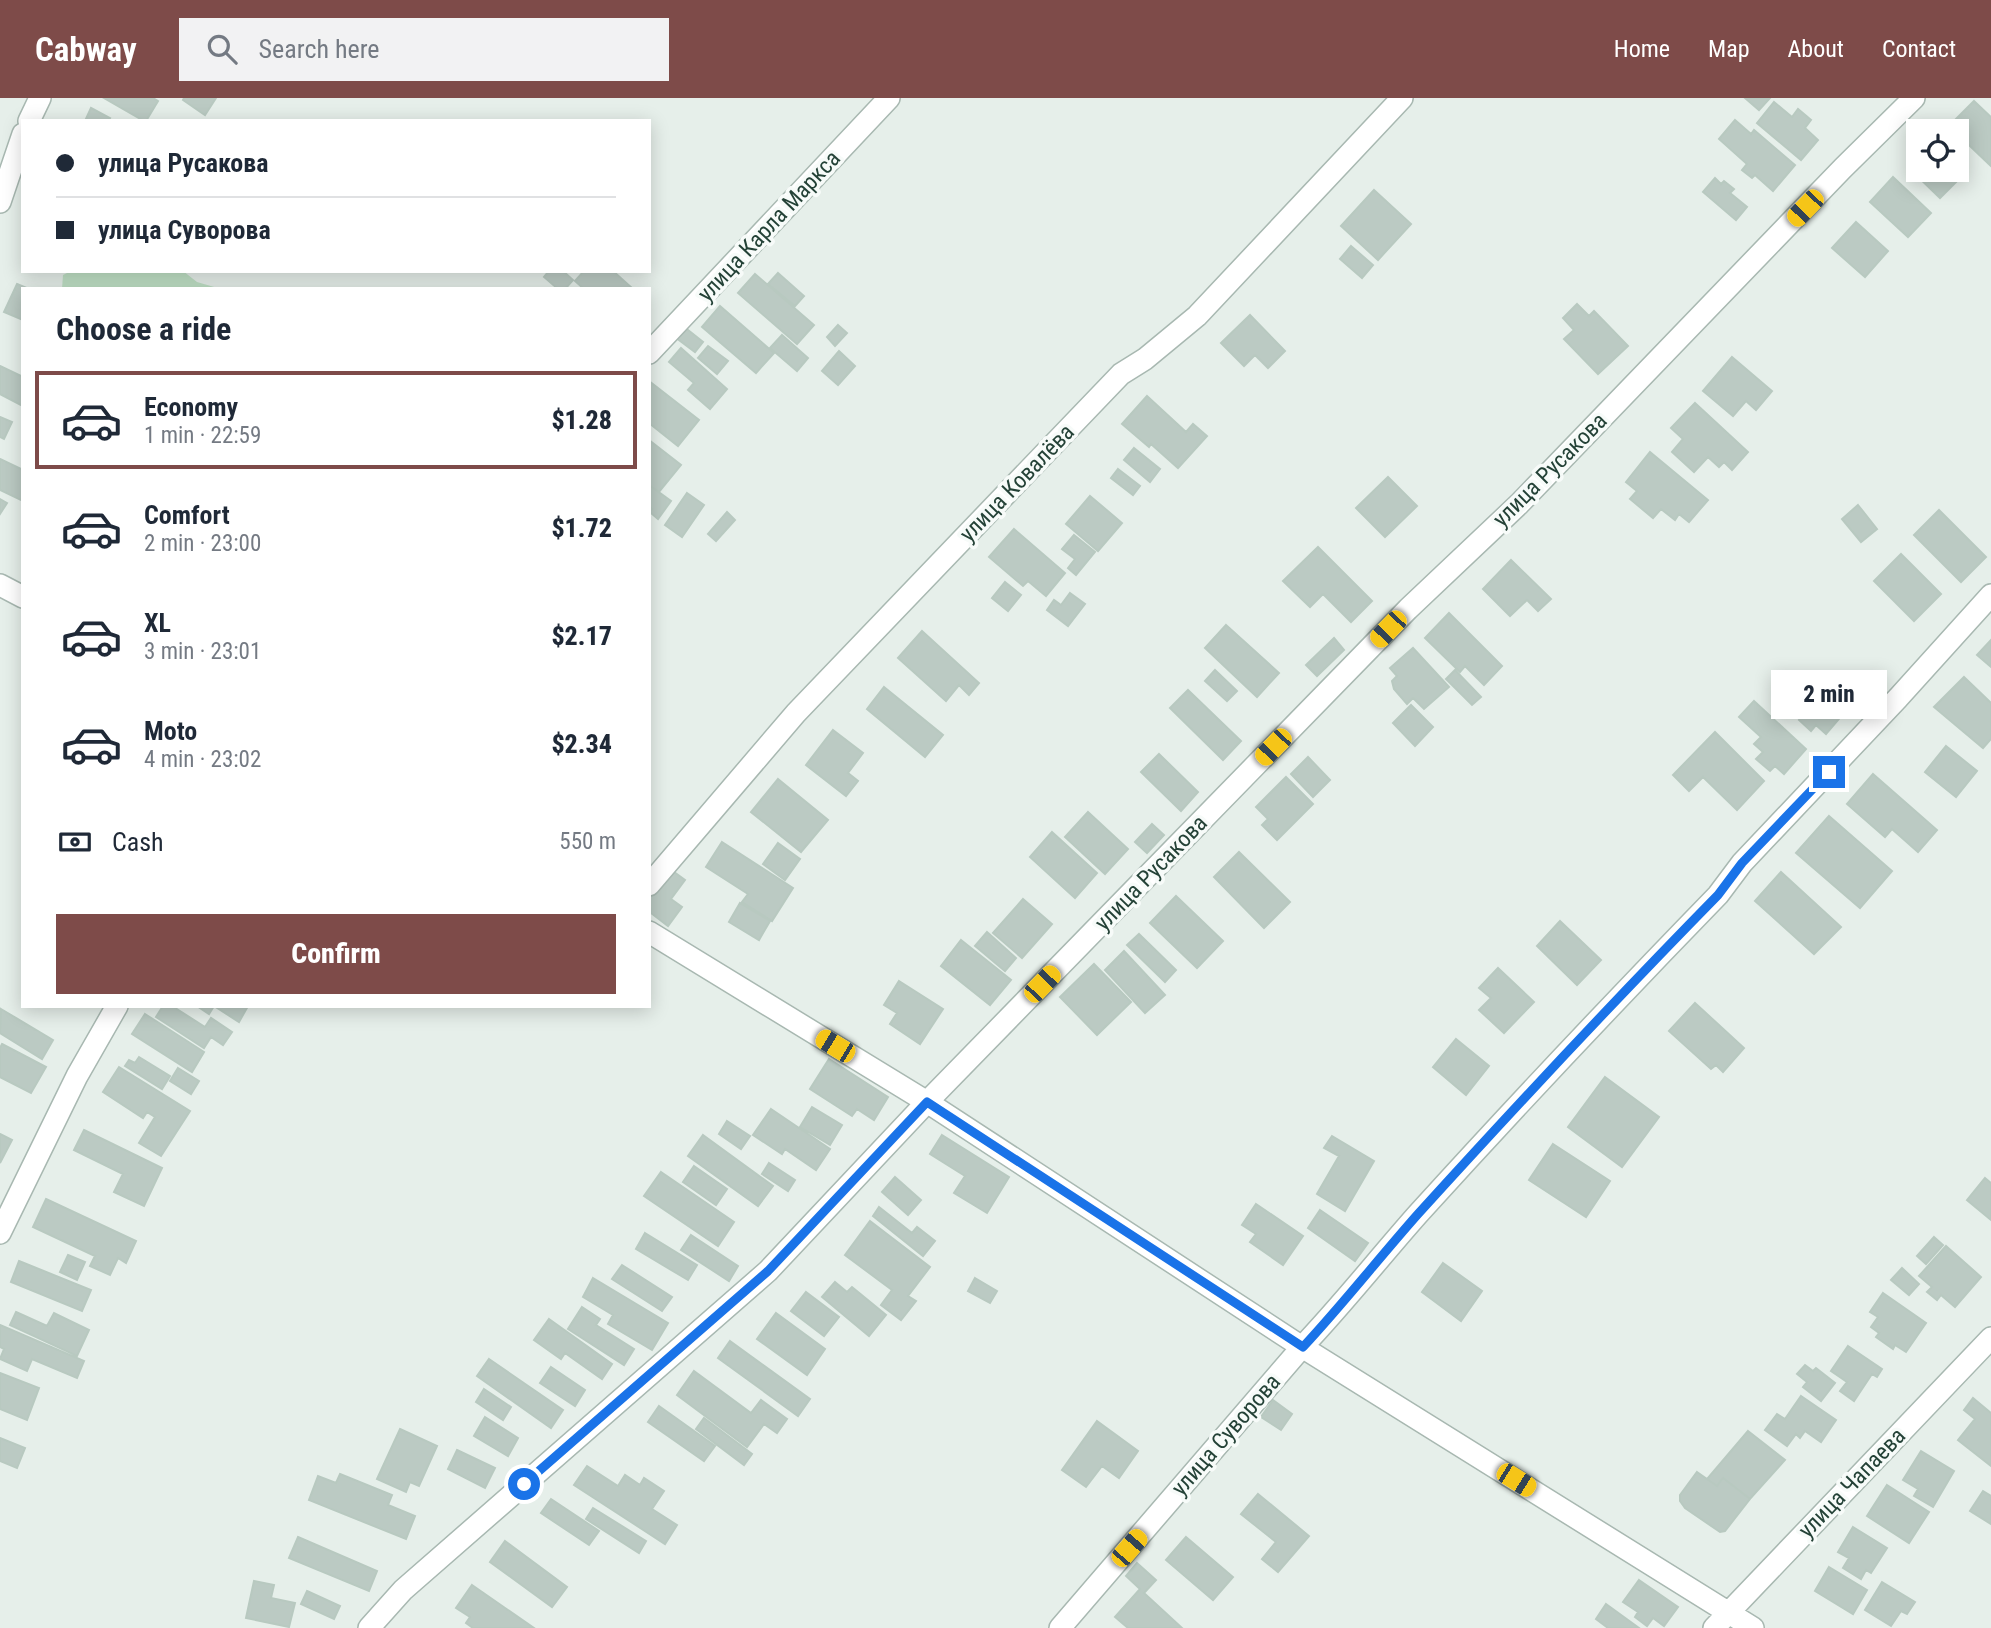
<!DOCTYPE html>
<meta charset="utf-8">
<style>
:root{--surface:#fff;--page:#f2f2f3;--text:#1f2937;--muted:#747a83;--line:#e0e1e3;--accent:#7e4b49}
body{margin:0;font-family:"Roboto Condensed",sans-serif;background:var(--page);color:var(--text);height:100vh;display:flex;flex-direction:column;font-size:26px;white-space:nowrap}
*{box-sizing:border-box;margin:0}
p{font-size:23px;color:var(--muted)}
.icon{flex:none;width:38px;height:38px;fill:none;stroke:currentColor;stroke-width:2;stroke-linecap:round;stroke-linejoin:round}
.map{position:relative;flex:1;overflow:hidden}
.details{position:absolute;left:21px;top:189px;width:630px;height:721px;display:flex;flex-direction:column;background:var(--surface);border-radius:0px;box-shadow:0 4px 18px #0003}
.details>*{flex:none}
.guide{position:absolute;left:21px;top:21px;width:630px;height:154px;border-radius:0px;box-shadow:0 4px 18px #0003;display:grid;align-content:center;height:154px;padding:0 35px;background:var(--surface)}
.tools{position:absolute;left:1906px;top:21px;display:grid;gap:14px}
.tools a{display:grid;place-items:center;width:63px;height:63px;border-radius:0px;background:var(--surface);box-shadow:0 4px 18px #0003;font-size:35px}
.end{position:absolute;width:32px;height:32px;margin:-16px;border:9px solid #1a73e8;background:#fff;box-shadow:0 0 0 4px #fff}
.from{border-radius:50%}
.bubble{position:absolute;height:49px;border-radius:0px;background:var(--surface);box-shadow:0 4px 18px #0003;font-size:23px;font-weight:800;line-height:49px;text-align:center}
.car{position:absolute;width:21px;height:42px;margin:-21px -10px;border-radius:9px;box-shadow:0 0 5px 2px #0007;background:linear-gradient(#f5c518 24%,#345 0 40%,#f5c518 0 76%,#345 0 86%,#f5c518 0)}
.guide b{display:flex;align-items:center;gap:24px;height:66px;font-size:26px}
.guide b+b{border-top:2px solid var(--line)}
.guide i{width:18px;height:18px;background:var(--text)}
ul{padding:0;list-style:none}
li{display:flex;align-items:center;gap:21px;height:98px;margin:0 14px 10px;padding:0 21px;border:4px solid transparent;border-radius:0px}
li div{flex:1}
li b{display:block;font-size:26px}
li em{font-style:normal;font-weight:800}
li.on{border-color:var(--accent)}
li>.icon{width:63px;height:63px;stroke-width:1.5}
h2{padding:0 35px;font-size:32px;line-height:84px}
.pay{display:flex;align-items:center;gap:18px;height:77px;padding:0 35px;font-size:26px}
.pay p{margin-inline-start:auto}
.button{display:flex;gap:14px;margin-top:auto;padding:14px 35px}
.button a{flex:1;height:80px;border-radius:0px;background:var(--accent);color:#fff;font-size:28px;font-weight:800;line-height:80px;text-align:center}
header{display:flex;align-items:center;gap:42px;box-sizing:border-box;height:98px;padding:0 35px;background:var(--accent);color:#fff}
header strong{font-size:33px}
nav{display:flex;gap:38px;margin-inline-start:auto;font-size:24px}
.search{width:490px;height:63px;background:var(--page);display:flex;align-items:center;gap:18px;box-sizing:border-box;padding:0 24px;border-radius:0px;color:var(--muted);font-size:26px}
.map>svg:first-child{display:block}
.green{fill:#bfe0c5}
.building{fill:#bbcac3;stroke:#b8c9c0;stroke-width:2}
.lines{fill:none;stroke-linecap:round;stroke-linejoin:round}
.minor-casing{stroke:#a8b8b1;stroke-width:24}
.minor{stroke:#fff;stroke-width:21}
.route{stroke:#1a73e8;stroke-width:9}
.labels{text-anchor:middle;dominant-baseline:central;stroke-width:7;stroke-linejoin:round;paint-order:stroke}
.street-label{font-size:23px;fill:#244237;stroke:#f7fbf9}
</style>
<header>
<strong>Cabway</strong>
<div class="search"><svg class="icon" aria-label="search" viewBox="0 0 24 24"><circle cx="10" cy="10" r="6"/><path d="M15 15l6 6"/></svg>Search here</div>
<nav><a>Home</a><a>Map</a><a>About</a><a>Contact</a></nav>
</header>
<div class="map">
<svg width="1991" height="1530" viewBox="0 0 1991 1530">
<rect width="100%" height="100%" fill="#e6efea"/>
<path class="green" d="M71,173h112l14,11 24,7h-159l1,-14z"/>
<path class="building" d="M104,0h49l5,3 -12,20h-2z
M184,0h32l-11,17 -22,-15z
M1745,0h25l-11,12z
M1974,3l17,16v49l-42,-40z
M1774,4l18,15 6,-8 13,11 -6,8 13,12 -17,20 -44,-37z
M91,10l19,10 -2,3h-23z
M1735,22l16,14 3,-4 41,35 -22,26 -18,-16 -3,3 -10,-8 5,-6 -28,-25z
M1918,62v10h38v-5l9,8 -25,25 -31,-30z
M1893,79l38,36 -23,24 -38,-35z
M1715,80l6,6 3,-3 10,8 -4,4 17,14 -11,13 -33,-28z
M1374,92l37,34 -33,36 -37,-34z
M1856,124l32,29 -23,26 -33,-29z
M1351,148l22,19 -11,13 -22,-19z
M549,173h14l10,9 -8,9h-7l-14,-12z
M584,173h29l20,18h-49l-9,-8z
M778,175l26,23 -9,10 -27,-22z
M755,176l59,51 -17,19 -59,-51z
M17,186l12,5h-6v31l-19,-8z
M1577,206l12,12 5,-5 34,35 -30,28 -34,-35 10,-9 -11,-12z
M720,208l54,47 -18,20 -54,-46z
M1250,217l35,36 -17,17 -13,-13 -11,11 -23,-23z
M838,227l9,8 -12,13 -8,-9z
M683,228l20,16 -8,10 -20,-15z
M782,237l26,23 -11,13 -27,-23z
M708,248l20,15 -11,13 -19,-16z
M681,250l46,41 -17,20 -22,-19 6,-7 -25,-21z
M839,253l16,15 -17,19 -16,-14z
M1732,259l40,34 -16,19 -10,-9 -13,15 -30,-25z
M0,268l23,11v29l-23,-12z
M649,283l50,39 -21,26 -29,-23z
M1147,298l39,36 7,-8 14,12 -29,32 -27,-24 -2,3 -27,-23z
M1695,305l53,49 -16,18 -8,-8 -5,5 -11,-10 -14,15 -22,-20 11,-13 -12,-11z
M0,319l12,5 -8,17 -4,-2z
M649,342l32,25 -22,27 -10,-7z
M1134,350l26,21 -10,13 -26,-22z
M1650,354l58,48 -19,22 -10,-8 -4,6 -14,-11 -8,9 -23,-19 7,-8 -11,-9z
M0,361l23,11v31l-23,-11z
M1118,371l22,17 -7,9 -22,-17z
M1388,379l29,29 -32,31 -29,-29z
M649,387l22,16 -13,18 -8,-7 2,-3 -3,-3z
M687,395l17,12 -22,32 -17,-12z
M1090,398l32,27 -24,28 -32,-27z
M0,401l7,4 -7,11z
M1858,407l19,24 -16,13 -19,-23z
M1939,412l47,47 -25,25 -47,-47z
M727,414l8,8 -19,21 -8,-7z
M1014,431l51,44 -19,23 -18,-15 -5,5 -34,-29z
M1074,437l21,17 -19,23 -8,-7 7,-9 -13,-10z
M1318,449l54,54 -21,21 -28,-28 -13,13 -27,-26z
M1901,456l40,40 -27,27 -40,-40z
M1511,462l40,39 -13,12 -11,-11 -17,16 -27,-27z
M1005,484l16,13 -13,16 -16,-13z
M1070,495l15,11 -17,22 -21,-16 7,-10 7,5z
M1449,515l53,53 -18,19 -19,-19 -5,6 -35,-34z
M1226,527l53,48 -22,24 -52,-49z
M922,533l57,52 -10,12 -10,-10 -13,16 -48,-43z
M1334,540l10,12 -27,26 -11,-11z
M1991,542v27l-14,-12z
M1413,550l36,39 -25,22 -11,-11 -6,6 -13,-15 -2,-8 5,-5 -7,-8z
M1215,572l22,21 -10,10 -22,-20z
M1455,572l26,27 -9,8 -26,-26z
M1964,579l27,26v36l-8,9 -49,-41z
M1817,581l32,28 -23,27 -10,-9 -5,6 -12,-11 5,-6 -10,-9z
M884,589l59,48 -18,22 -58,-48z
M1188,592l53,51 -18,19 -53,-52z
M1754,603l52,48 -22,25 -9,-8 -5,5 -14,-12 7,-7 -9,-8 7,-7 -22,-20z
M1411,607l22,22 -18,19 -22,-23z
M833,632l30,23 -15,20 10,8 -12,15 -40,-31z
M1715,634l49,49 -27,29 -34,-33 -14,14 -16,-16z
M1946,648l31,25 -21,26 -31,-25z
M1159,656l39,38 -17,19 -40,-39z
M1308,659l22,23 -17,17 -22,-23z
M1873,676l64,56 -19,22 -26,-23 -7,8 -38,-33z
M1286,679l27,27 -36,36 -15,-15 6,-6 -12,-12z
M778,681l50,41 -27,32 -50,-40z
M1088,714l40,37 -23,25 -40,-37z
M1829,718l63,55 -32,37 -64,-55z
M1152,726l12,11 -17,18 -12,-11z
M1052,734l45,41 -22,25 -45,-41z
M722,744l71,46 -21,33 -30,-19 6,-8 -42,-27z
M778,745l22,16 -15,21 -22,-16z
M1239,754l51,50 -26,26 -50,-51z
M670,771l15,11 -14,19 11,8 -14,19 -17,-13 -2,-15z
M1781,774l60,55 -27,27 -59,-53z
M1176,798l47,45 -26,27 -47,-45z
M1023,801l29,25 -30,34 -29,-25z
M740,805l30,18 -11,19 -30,-18z
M1560,823l41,39 -24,25 -40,-39z
M987,834l29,26 -11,13 -30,-25z
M1139,836l37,36 -11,12 -38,-37z
M961,842l50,40 -21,25 -49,-39z
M1124,853l41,44 -20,18 -40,-43z
M1094,866l37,38 -34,33 -37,-38z
M1498,870l36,34 -30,31 -25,-23 12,-12 -12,-10z
M899,883l44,28 -23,35 -30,-20 7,-11 -13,-8z
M1695,905l49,45 -21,24 -7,-7 -5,4 -42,-38z
M163,908h9l33,21 6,-9 21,14 -9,13 -12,-8 -7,11 -48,-31z
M197,908h51l-9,16 -25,-16 -5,8z
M1,911l52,31 -11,19 -42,-26z
M145,916l59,38 -12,20 -60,-38z
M1456,941l33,27 -23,29 -33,-28z
M2,946l44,23 -15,26 -31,-16v-29z
M139,959l31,19 -8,13 -37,-23 4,-6 6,3z
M829,961l59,38 -14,23 -17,-11 -5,7 -42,-27z
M119,969l71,44 -29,45 -22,-13 16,-26 -8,-5 -4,6 -40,-26z
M178,970l21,13 -8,13 -21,-13z
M1605,979l54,40 -37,50 -54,-40z
M812,1009l30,18 -12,20 -30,-18z
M771,1011l59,40 -14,21 -31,-21 -3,5 -29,-19z
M727,1023l23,15 -9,13 -22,-15z
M84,1032l78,38 -18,38 -30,-14 9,-18 -49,-24z
M0,1036l12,6 -12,23z
M703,1037l70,51 -15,20 -70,-50z
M942,1037l67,42 -22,36 -33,-20 11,-17 -35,-22z
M1332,1038l42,25 -29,50 -28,-17 22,-38 -15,-8z
M1553,1046l57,37 -24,36 -57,-37z
M769,1065l26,17 -7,11 -26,-17z
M694,1068l33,23 -11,16 -33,-23z
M661,1074l73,50 -16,24 -74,-50z
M895,1079l26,23 -13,15 -26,-23z
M1985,1080l6,5v37l-24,-20z
M46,1101l90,42 -10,22 -8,-5 -8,17 -20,-9 5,-10 -62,-29z
M1256,1106l47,32 -20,29 -33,-23 6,-8 -14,-9z
M879,1109l33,26 5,-6 18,14 -12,15 -50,-40z
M1320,1112l48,33 -13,18 -47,-33z
M870,1123l60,46 -22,29 8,5 -15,19 -20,-15 11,-15 -47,-35z
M645,1135l52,32 -9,15 -52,-31z
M691,1137l47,31 -9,15 -48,-31z
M1934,1139l9,8 -17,19 -9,-8z
M1946,1148l35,31 -26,30 -14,-12 -4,5 -10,-8 5,-5 -13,-11z
M68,1157l17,7 -8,18 -17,-8z
M19,1163l72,29 -9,21 -71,-29z
M1443,1165l39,28 -21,30 -39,-29z
M622,1167l50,32 -10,14 -50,-32z
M1902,1170l17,16 -10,11 -18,-15z
M593,1180l75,45 -16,27 -44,-26 5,-9 -30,-18z
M975,1180l22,13 -7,12 -22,-12z
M835,1184l12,10 5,-5 34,28 -17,21 -47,-39z
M806,1194l33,25 -15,19 -33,-25z
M1883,1195l43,30 -20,29 -11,-7 -2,4 -17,-12 3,-4 -8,-6 7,-10 -8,-5z
M582,1209l18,12 -4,6 38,24 -10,16 -56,-36z
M16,1214l31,14 7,-13 35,17 -12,26 -67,-31z
M776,1215l49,36 -18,26 -50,-36z
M549,1221l63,45 -10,15 -37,-26 -4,6 -27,-19z
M0,1227l84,36 -7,17 -45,-19 -5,12 -27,-12 4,-10 -4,-2z
M730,1243l80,58 -12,17 -80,-58z
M1848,1248l34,23 -5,8 -5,-3 -18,27 -14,-10 7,-9 -16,-11z
M489,1261l74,51 -12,18 -74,-52z
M1805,1267l8,6 3,-3 19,15 -14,18 -18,-14 4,-5 -10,-8z
M551,1269l34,23 -10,16 -35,-23z
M694,1273l57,42 10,-13 26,19 -10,14 -13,-9 -17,23 -70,-52z
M0,1275l39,15 -12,32 -27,-11z
M484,1291l27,18 -8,13 -27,-18z
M1801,1298l35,24 -15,22 -16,-11 -5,7 -4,-4 -9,12 -22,-16 12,-16 8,5z
M1973,1300l18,15v53l-33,-26 17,-21 -11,-9z
M1273,1302l19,14 -11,16 -20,-13z
M659,1308l56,40 -11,15 -56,-39z
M485,1319l33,21 -10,18 -34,-20z
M704,1320l48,36 -8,11 -48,-36z
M1097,1323l41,30 -19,27 -17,-12 -16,21 -24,-17z
M400,1331l37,17 -18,40 -9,-4 -4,10 -29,-13z
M1748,1333l37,29 -35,39 -27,-21 -6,8 -10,-7z
M0,1340l25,10 -8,20 -17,-7z
M457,1352l38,18 -10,20 -37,-19z
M1921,1353l33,20 -21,36 -19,-11 4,-7 -15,-9z
M587,1368l31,20 7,-11 15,10 4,-7 20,13 -12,18 25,16 -12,19 -91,-59z
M1697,1374l20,14 6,-8 27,21 -25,32 -5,1 -35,-24 -5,-7v-6z
M340,1376l52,21 -4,10 27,11 -9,23 -97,-39 9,-24 18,7z
M1887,1387l42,27 -20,31 -42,-27z
M1983,1393l8,5v28l-21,-13z
M1258,1396l51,42 -31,36 -16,-13 14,-17 -35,-28z
M551,1401l48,32 -10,14 -48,-32z
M593,1410l53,33 -7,12 -53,-34z
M1853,1429l34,21 -16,25 -5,-3 -5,9 -18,-11 6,-10 -11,-6z
M298,1439l79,34 -8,20 -80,-33z
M1186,1439l47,40 -20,23 -47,-40z
M505,1443l62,46 -15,20 -62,-45z
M1137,1465l19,17 -12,13 38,35h-54l-13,-11 25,-28 -14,-13z
M1829,1469l38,23 -14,24 -38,-23z
M1639,1482l39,27 -14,19 -11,-8 -6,8 -12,-9 3,-5 -15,-10z
M254,1483l20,4 -3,13 24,5 -6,24 -43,-9z
M1882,1484l33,20 -8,12 -6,-3 -10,15 -26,-16z
M472,1487l62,43h-61l-7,-5 4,-6 -14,-9z
M307,1493l33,15 -6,13 -33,-15z
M1606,1506l33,24h-31l-12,-9z"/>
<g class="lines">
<defs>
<path id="minor" d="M29,23l11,-23
M0,104l23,-68
M649,255l240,-255
M0,487l23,12
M649,787l147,-172 325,-339 24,-15 52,-43 205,-218
M649,834l278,170 375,245 451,281
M0,1135l77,-157 40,-70
M369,1530l34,-38 365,-319 159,-169 481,-493 111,-105 324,-336 71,-70
M1060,1530l242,-281c41,-43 77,-89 116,-133 98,-108 198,-214 300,-319l24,-32 156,-165 93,-103
M1714,1530l277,-290"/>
</defs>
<use href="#minor" class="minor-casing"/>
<use href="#minor" class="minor"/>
</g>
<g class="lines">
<path class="route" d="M524,1386l244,-213 159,-169 376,245c40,-43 76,-89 115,-133 98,-108 198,-215 300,-319l24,-32 87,-91"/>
</g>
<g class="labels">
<g class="street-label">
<text transform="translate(769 128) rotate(-47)">улица Карла Маркса</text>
<text transform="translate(1550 372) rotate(-45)">улица Русакова</text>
<text transform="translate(1017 385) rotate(-46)">улица Ковалёва</text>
<text transform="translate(1151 775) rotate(-46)">улица Русакова</text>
<text transform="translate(1226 1337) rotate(-49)">улица Суворова</text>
<text transform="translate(1852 1385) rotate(-46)">улица Чапаева</text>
</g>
</g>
</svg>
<div class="tools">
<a><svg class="icon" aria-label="locate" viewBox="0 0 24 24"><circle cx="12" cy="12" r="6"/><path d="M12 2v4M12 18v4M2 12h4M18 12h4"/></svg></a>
</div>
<i class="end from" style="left:524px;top:1386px"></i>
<i class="end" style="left:1829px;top:674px"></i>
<div class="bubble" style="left:1771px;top:572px;width:116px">2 min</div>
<i class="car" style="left:1805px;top:110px;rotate:224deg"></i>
<i class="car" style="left:1388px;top:531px;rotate:224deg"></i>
<i class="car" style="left:1273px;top:649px;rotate:224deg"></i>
<i class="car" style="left:1042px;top:886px;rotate:44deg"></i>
<i class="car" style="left:835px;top:948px;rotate:301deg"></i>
<i class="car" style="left:1516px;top:1382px;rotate:122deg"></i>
<i class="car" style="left:1129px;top:1450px;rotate:41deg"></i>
<div class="guide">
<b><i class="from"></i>улица Русакова</b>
<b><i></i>улица Суворова</b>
</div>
<section class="details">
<h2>Choose a ride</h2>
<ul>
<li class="on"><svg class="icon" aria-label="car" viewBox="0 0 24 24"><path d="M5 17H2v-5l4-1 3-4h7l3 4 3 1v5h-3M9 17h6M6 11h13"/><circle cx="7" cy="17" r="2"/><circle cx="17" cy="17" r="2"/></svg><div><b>Economy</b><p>1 min · 22:59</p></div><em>$1.28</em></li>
<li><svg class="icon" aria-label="car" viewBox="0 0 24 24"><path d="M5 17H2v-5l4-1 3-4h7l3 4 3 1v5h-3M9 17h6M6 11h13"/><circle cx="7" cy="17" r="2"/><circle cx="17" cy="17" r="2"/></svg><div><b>Comfort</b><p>2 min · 23:00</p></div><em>$1.72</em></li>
<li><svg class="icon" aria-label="car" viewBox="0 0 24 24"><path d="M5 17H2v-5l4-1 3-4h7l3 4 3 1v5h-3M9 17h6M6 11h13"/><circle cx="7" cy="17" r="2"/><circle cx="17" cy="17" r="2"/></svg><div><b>XL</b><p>3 min · 23:01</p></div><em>$2.17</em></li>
<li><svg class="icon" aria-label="car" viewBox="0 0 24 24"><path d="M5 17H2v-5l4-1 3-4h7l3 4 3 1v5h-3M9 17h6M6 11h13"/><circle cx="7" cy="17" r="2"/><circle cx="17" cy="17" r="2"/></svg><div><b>Moto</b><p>4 min · 23:02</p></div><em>$2.34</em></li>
</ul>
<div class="pay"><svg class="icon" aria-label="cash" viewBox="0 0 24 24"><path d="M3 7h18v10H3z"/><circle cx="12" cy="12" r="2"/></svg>Cash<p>550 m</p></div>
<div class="button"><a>Confirm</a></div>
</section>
</div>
